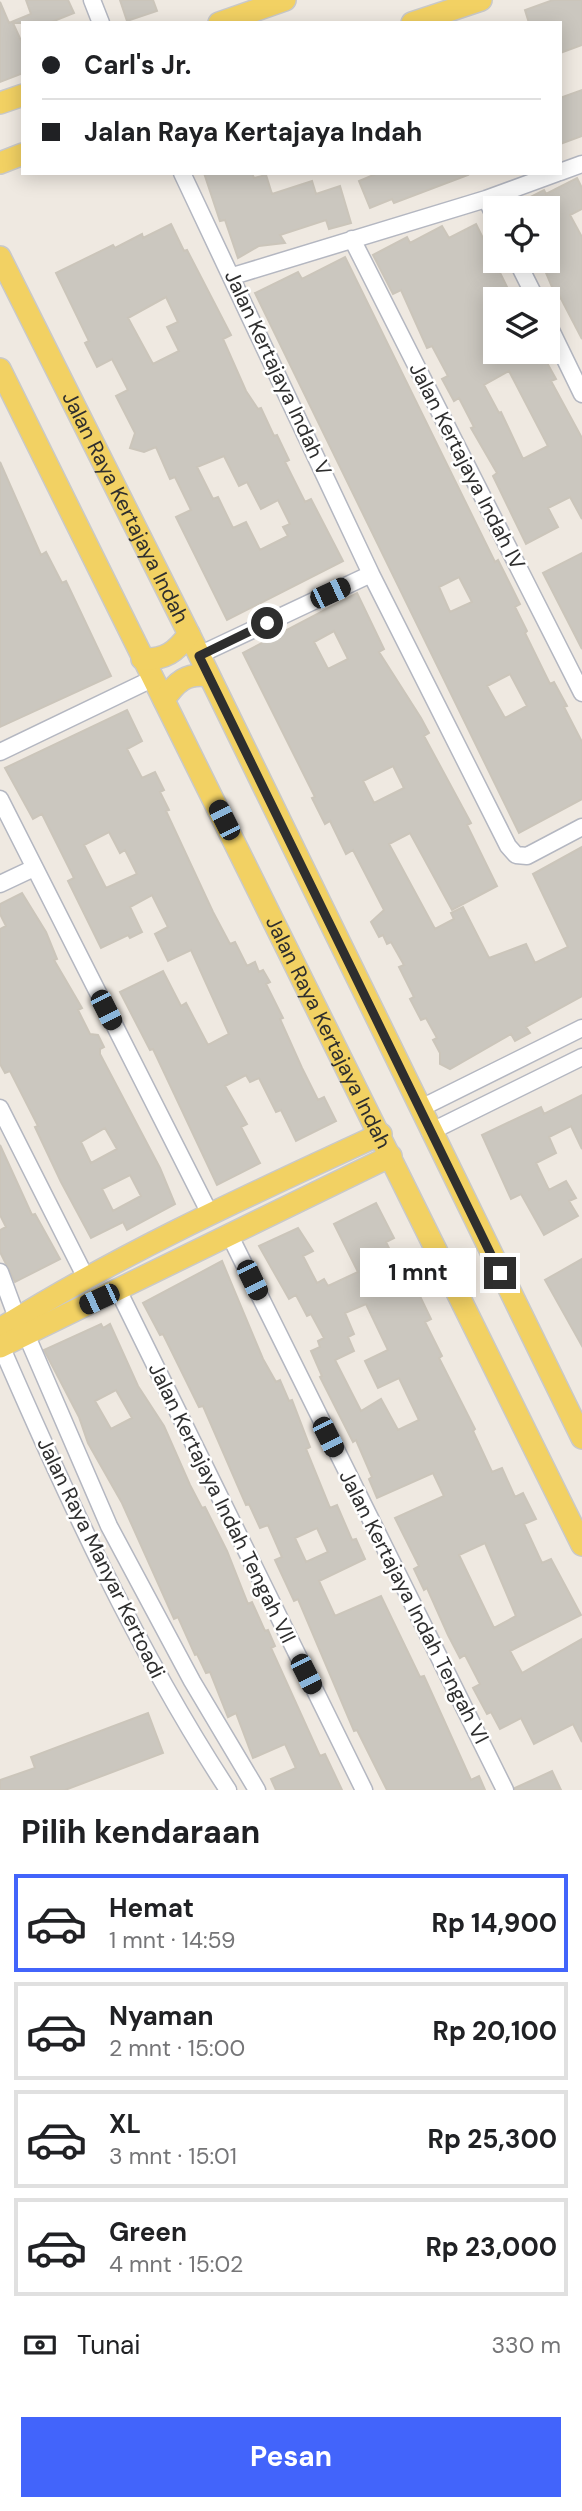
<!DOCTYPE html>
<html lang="id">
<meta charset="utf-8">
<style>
:root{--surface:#fff;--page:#f6f6f6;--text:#202124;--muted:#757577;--line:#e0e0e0;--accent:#4264fb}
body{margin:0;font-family:"DM Sans",sans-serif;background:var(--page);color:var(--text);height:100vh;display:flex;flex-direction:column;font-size:26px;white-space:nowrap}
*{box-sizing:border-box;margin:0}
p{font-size:23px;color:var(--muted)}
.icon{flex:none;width:38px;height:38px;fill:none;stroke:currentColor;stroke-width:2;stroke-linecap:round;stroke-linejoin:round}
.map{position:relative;height:1790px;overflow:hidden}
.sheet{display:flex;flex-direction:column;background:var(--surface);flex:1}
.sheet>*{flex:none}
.top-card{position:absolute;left:21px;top:21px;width:541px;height:154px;border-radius:0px;box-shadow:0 4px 18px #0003;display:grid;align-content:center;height:154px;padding:0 21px;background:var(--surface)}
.fabs{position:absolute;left:483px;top:196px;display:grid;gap:14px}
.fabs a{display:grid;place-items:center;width:77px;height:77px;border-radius:0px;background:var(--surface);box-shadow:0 4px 18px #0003;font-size:35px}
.end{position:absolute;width:32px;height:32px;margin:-16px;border:9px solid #2e2e2e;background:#fff;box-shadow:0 0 0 4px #fff}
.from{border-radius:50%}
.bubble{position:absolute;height:49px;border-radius:0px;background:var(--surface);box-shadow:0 4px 18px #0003;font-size:23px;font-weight:700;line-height:49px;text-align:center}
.car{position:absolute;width:21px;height:42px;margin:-21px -10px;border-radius:9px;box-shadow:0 0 5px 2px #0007;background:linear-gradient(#222 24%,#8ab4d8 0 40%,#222 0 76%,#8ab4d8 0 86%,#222 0)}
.top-card b{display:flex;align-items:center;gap:24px;height:66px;font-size:26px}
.top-card b+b{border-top:2px solid var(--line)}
.top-card i{width:18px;height:18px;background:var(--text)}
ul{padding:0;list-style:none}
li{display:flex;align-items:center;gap:21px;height:98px;margin:0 14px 10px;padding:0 7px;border:4px solid var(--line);border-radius:0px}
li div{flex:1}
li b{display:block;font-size:26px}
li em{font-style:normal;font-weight:700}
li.selected{border-color:var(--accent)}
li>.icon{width:63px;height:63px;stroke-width:1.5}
h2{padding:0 21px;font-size:32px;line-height:84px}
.pay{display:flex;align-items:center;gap:18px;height:77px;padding:0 21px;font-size:26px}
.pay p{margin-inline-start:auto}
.primary-button{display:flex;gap:14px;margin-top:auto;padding:14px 21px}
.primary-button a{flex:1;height:80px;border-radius:0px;background:var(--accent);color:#fff;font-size:28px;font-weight:700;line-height:80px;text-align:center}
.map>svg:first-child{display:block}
.building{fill:#cbc7bf;stroke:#cbc5ba;stroke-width:2;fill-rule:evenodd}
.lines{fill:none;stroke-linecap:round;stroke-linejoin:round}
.minor-casing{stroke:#b4b7c1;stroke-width:19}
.major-casing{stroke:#c9c9c9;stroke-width:24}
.minor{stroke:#fff;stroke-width:16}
.major{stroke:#f2d163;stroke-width:21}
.route{stroke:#2e2e2e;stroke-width:9}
.labels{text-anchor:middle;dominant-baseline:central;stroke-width:5;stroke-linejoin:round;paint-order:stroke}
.street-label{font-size:21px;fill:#2e2e2e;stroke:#fff}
</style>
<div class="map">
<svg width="582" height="1790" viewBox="0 0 582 1790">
<rect width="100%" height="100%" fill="#efe9e1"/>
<path class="building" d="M26,0h42l6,13 -25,10h-36l10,22v28l-23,9v-80l9,21 22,-9z
M120,0h33l4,11 -30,10z
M553,0h29v45l-22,8v-30h-31l-4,-13z
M582,90v46l-22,8v-46z
M204,173h48l2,5 12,-3 6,19 40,-13 4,13 24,-8 11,37 -22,6 -3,-9 -46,15 5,8 -26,3 -21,12 -13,-38 -5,1z
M378,173h89l1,2 -74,28 -2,-4 -22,9 -11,-27z
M577,178l5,10v21l-12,6 12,22v102l-24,-46 -3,1 -14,-33h7v-53h-39l35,-18 2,4z
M171,224l13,27 3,-1 44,85 -8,4 23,52 12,18 3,-1 13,28 3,-1 12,25 -4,2 20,40 6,-3 32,62 -116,59 -51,-103 15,-7 -16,-33 -5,2 -14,-32 -12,5 -14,-4 5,-15 -19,-37 12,-6 -16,-31 -15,8 -12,-24 4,-2 -33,-68 57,-28 2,3 27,-14 1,4zM166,297l12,25 -11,5 12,24 -26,13 -25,-46zM224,456l15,30 8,-4 14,27 17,-9 12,24 -7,3 5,9 -28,14 -14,-28 -13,6 -15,-31 -5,2 -16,-32z
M476,224l37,75h-18v53h46l15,27 -5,2 31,57v81l-12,-22 -22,11 10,19 -32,17 -33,-68 4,-3 -26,-45 3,-1 -15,-29 -5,3 -12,-22 6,-3 -16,-30 -5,2 -26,-58 -8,4 -20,-39 34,-18 3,6 32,-17 7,12zM509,371l39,75 -25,13 -22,-47 -2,1 -15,-28z
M345,257l150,305 3,-2 22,44 -5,3 12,24 -2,2 25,51 4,-2 13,24 -3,1 18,35v57l-63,34 -264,-540 43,-21 4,7zM459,577l13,25 -22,10 -11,-25zM510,674l17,32 -22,12 -18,-32z
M0,462l41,93 5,-3 16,31 4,-2 45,95 -111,51z
M582,553v96l-39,-76z
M357,593l27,56 -5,3 42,66 8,15 -5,3 47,87 -4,2 30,61 -45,24 -42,-77 -21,11 46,85 19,-10 -3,-6 12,-6 26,51 37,-14 9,19 33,-16 -35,-73 49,-27v149l-56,31 4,6 -15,8 -4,-7 -61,35 -10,-5v-11l-7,-13 4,-2 -11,-20 -5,2 -11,-21 4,-2 -15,-30 5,-2 -13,-23 -4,2 -4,-9 -4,2 -8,-15 13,-12 -31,-60 -7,4 -16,-33 -5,3 -13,-26 3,-1 -72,-144zM334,631l14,28 -20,10 -14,-27zM393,766l11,22 -30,15 -11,-22z
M127,710l15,31 -15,8 15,29 13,-6 9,18 -4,2 9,18 -3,1 47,101 17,32 5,-2 12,24 8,-4 4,10 4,-2 7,12 -4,2 17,34 -3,1 22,49 16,32 6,-3 12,24 -40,20 -15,-31 -5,2 -17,-34 -9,4 -4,-7 -21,11 22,38 -6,3 19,36 -43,22 -64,-136 -3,1 -30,-58 43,-21 18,35 5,-3 22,42 21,-11 -38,-84 -23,11 -13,-27 13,-7 -16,-32 -22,12 12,25 -12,6 -2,-3 -27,13 -33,-67 6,-3 -32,-64 -9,5 -28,-51zM109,832l11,21 5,-3 12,24 -31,14 -22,-43z
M22,893l24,39 11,27 -3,1 28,48 -4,2 12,24 8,1 6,12 -4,2v5l60,114 15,36 -48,26 -4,-8 -32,16 -30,-56 -26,-55 3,-1 -28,-55 -5,2 -5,-9v-135l6,-3 -6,-12v-10zM105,1128l12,21 -26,14 -10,-21zM130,1175l11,21 -28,15 -11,-22z
M582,1095v54l-11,-23 -22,11 7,16 -20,10 13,27 17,-9 10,17 -7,3 9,15 -34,19 -23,-41 -10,5 -29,-64 59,-28 3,7z
M0,1145l32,70 3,-1 25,45 -45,23 -15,-30v-22l6,-3 -6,-12z
M376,1203l18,35 -8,4 25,52 6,-4 14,29 -6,3 17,34 -3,2 36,71 -2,2 19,41 10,-4 13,29 8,-4 13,26 -12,5 18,39 9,-4 30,56 -71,36 12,22 60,-34v103l-9,-18 -39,20 -13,-26 -21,11 -9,-17 -4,2 -14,-26 7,-4 -15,-29 -5,3 -12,-23 -21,-47 -3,2 -10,-21 5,-3 -24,-48 49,-22 -11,-23 -56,25 -8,-19 3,-2 -16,-37 -3,2 -33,-65 2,-1 -11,-25 9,-4 -2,-6 6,-3 -13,-24 -4,2 -11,-21 -7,4 -30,-53 39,-18 15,23 -10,5 14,27 7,-4 4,7 30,-14 -24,-48zM366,1304l22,46 -23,11 13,27 21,-10 20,42 -21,10 -17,-31 -20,12 -26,-51 19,-9 -6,-14 6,-3 -9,-21zM485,1543l31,73 -22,12 -35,-73z
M582,1259v87l-37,-66z
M222,1261l41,98 13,23 4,-2 9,21 3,-1 18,47 -4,2 24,59 7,-3 15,35 4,-1 9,20 -46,22 16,35 46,-20 39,81 4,-1 47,104 8,-4 6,14h-98l-30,-60 -3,1 -56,-132 -4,2 -19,-41 7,-3 -14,-32 -8,3 -11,-24 -3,1 -43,-99 -4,1 -36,-73 -3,1 -17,-32zM317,1528l11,24 -22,10 -11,-24z
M101,1324l2,4 7,-4 28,62 26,40 26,59 12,23 3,-1 22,44 21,53 4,-2 13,29 3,-1 7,16 -4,2 49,108 5,-2 17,36h-66l-5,-11 25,-11 -11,-24 -32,14 -17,-45 -8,4 -18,-45 -4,1 -9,-19 -2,1 -17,-38 -4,2 -52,-116 -34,-60 -9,-26 -35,-67zM116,1390l16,28 -21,11 -16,-28z
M148,1713l15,40 -98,37h-65v-10l35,-12 -4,-11z
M552,1771l9,19h-46v-2z"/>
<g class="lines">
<defs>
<path id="minor" d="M92,0l9,23
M560,172l22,-8
M182,173l189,401 137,272 8,9 11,1 55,-29
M486,199l9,18
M352,239l230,454
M517,261l19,38
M233,276l253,-77 71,-26
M548,324l34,70
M199,655l172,-81
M0,752l152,-73
M0,799l210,415
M0,884l34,-16
M0,1108l86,170
M419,1109l163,-81
M430,1132l152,-75
M230,1236l275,554
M0,1272l17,46
M118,1290l246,500
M26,1334l83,192 83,155 65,109
M1,1346c66,152 136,305 227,444"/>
<g id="major">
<path d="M219,23l66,-23"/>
<path d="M412,23l69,-23"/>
<path d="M0,103l23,-8"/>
<path d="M0,163l23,-9"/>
<path id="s1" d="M0,257l189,377 393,804"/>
<path id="s2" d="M0,369l582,1176"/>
<path d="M142,659c23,1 34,-7 47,-25"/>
<path d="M164,700c12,-18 23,-28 45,-24"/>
<path d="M0,1329c121,-76 251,-135 381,-195"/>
<path d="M0,1347l391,-191"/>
</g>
</defs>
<use href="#minor" class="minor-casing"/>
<use href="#major" class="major-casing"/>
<use href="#minor" class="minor"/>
<use href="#major" class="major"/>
</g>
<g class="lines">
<path class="route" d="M267,623l-68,33 301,617"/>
</g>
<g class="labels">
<g class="street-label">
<text transform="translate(278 373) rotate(65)">Jalan Kertajaya Indah V</text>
<text transform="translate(467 466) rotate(63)">Jalan Kertajaya Indah IV</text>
<text stroke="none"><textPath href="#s1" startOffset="280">Jalan Raya Kertajaya Indah</textPath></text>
<text stroke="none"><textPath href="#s2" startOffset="740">Jalan Raya Kertajaya Indah</textPath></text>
<text transform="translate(222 1503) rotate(64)">Jalan Kertajaya Indah Tengah VII</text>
<text transform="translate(101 1558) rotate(64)">Jalan Raya Manyar Kertoadi</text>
<text transform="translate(414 1607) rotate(63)">Jalan Kertajaya Indah Tengah VI</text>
</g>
</g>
</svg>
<div class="fabs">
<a><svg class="icon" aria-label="locate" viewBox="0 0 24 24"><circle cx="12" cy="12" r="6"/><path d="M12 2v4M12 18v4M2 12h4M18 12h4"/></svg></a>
<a><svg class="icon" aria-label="layers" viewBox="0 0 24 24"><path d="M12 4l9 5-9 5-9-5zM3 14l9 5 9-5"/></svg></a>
</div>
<i class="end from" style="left:267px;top:623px"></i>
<i class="end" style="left:500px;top:1273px"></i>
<div class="bubble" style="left:360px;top:1248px;width:116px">1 mnt</div>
<i class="car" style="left:330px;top:593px;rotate:65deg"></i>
<i class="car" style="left:224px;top:820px;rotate:333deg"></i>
<i class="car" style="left:106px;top:1010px;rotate:153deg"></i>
<i class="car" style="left:252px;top:1280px;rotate:154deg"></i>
<i class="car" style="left:99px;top:1299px;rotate:245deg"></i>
<i class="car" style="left:328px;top:1437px;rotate:153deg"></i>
<i class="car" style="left:306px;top:1674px;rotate:153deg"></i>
<div class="top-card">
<b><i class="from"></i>Carl's Jr.</b>
<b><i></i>Jalan Raya Kertajaya Indah</b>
</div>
</div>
<section class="sheet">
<h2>Pilih kendaraan</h2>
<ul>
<li class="selected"><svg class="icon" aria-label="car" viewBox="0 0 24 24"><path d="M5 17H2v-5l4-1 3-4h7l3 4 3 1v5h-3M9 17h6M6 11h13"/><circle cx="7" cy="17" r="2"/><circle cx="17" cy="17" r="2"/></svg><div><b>Hemat</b><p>1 mnt · 14:59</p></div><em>Rp 14,900</em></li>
<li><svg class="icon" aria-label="car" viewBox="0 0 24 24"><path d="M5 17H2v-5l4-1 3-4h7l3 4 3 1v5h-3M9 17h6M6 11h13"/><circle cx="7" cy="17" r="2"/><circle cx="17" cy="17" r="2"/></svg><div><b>Nyaman</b><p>2 mnt · 15:00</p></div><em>Rp 20,100</em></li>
<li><svg class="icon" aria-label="car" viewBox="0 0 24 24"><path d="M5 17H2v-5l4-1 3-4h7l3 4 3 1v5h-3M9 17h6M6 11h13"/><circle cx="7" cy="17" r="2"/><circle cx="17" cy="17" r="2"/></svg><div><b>XL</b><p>3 mnt · 15:01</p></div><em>Rp 25,300</em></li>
<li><svg class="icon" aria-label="car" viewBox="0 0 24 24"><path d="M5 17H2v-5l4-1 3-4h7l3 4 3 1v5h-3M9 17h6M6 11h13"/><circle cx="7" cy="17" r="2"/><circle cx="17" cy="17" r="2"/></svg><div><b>Green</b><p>4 mnt · 15:02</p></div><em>Rp 23,000</em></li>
</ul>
<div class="pay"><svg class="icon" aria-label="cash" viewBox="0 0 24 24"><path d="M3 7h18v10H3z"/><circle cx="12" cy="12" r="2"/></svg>Tunai<p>330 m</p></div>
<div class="primary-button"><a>Pesan</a></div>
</section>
